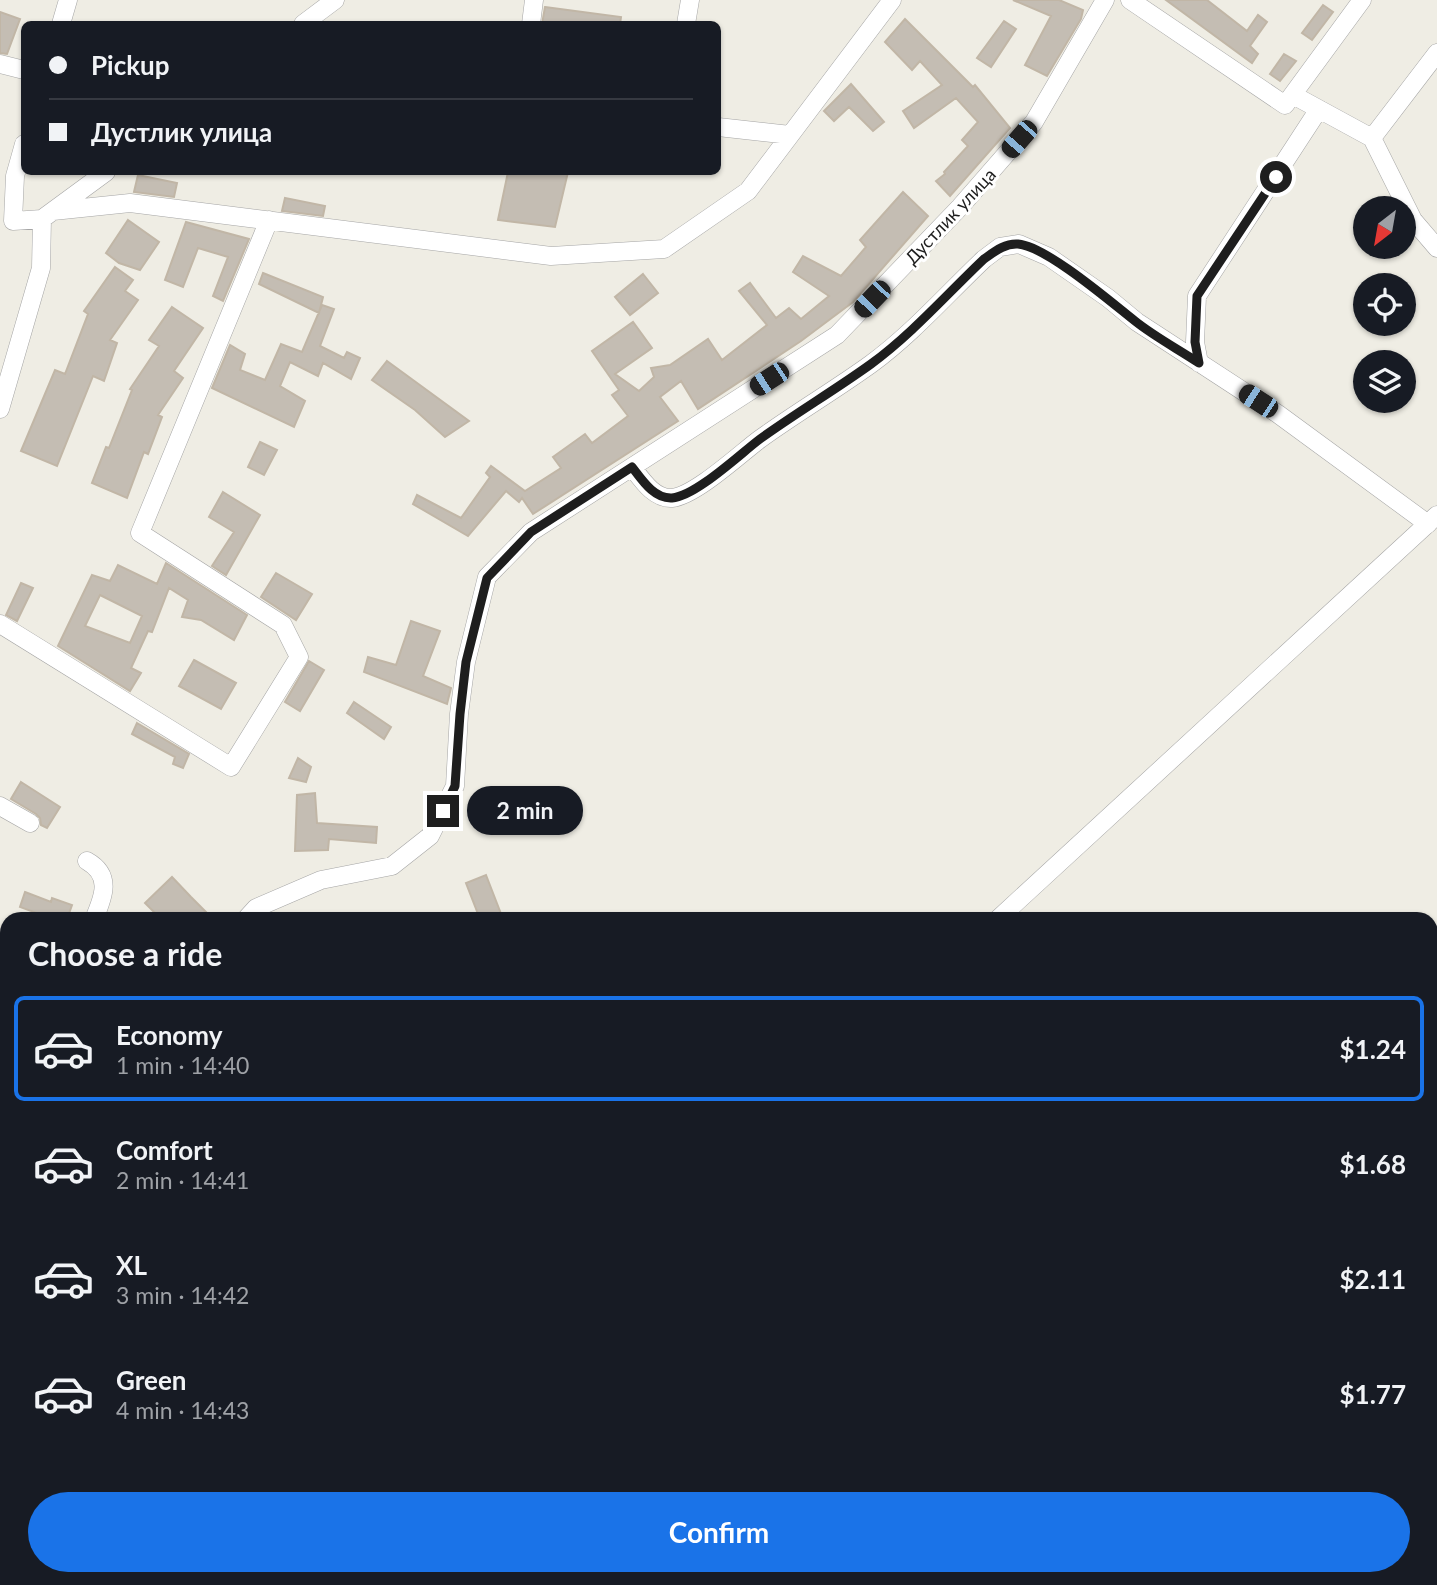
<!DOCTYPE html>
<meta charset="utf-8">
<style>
:root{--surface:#171b24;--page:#20242c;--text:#f1f3f6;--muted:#9ea1a6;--line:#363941;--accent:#1a73e8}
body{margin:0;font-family:Lato,sans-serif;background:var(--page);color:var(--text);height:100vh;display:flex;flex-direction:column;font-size:26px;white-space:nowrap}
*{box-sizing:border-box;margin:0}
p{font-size:23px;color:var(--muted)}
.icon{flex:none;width:38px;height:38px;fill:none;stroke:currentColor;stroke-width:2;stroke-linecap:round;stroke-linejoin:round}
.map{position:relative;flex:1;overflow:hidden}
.panel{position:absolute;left:0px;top:912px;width:1438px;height:674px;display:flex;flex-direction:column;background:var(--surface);border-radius:21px 21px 0 0;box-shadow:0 2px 5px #0004}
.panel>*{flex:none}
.guide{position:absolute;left:21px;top:21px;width:700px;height:154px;border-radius:10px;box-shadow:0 2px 5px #0004;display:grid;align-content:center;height:154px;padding:0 28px;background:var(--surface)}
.needle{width:46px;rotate:211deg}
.tools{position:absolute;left:1353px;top:196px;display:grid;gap:14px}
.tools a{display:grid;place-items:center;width:63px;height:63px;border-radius:50%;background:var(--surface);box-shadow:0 2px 5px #0004;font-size:35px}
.end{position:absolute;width:32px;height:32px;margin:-16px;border:9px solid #1e1e1e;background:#fff;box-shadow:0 0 0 4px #fff}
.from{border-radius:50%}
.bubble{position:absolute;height:49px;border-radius:24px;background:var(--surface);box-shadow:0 2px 5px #0004;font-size:23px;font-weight:700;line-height:49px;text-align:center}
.car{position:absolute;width:21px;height:42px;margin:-21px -10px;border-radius:9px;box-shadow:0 0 5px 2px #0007;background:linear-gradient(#222 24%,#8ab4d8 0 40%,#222 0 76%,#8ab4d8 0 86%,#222 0)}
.guide b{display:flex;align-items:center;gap:24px;height:66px;font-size:26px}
.guide b+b{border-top:2px solid var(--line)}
.guide i{width:18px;height:18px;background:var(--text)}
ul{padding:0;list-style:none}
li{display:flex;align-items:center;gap:21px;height:105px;margin:0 14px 10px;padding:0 14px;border:4px solid transparent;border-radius:10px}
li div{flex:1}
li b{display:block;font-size:26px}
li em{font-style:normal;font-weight:700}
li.selected{border-color:var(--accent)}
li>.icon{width:63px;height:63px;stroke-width:1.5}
h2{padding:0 28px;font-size:32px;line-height:84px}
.button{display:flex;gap:14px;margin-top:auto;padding:14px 28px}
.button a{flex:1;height:80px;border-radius:42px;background:var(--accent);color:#fff;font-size:28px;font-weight:700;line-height:80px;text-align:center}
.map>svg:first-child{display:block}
.building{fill:#c4bdb3;stroke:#c1b6a6;stroke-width:2;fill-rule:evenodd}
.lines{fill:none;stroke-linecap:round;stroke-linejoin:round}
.minor-casing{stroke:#a5a5a5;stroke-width:19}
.minor{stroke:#fff;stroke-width:18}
.route{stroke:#1e1e1e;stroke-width:9}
.labels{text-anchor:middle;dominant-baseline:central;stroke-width:6;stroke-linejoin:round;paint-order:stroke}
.street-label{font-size:18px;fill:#1e1e1e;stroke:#fff}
</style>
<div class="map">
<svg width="1437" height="1585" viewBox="0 0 1437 1585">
<rect width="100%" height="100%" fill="#efede4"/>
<path class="building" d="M1013,0h46l24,10 -2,9 -34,57 -22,-11 26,-49z
M1166,0h41l40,31 11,-16 9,7 -17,24 8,8 -6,9z
M1323,5l10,7 -21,28 -10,-7z
M545,7l76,10 -1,7h-78z
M0,12l20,7 -13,35 -7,-1z
M905,19l68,68 2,-2 35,43 -60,68 -14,-15 9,-7 -1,-2 24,-26 -6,-6 16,-18 -22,-24 -42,30 -11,-17 39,-26 -22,-24 -8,9 -27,-28z
M1004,21l12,8 -25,38 -14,-9z
M1284,54l12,7 -16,20 -10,-7z
M851,84l33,38 -11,9 -24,-24 -15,14 -10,-10z
M508,172h60l-13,55 -57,-7z
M138,175l39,8 -3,14 -40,-5z
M903,192l25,24 -75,86 -52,39 -103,68 -17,-28 -21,16 18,24 -145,93 -11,-16 -3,4 -13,-11 -38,45 -55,-32 4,-9 44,23 29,-41 -4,-4 5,-7 34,25 36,-23 -8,-11 32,-23 7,9 36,-27 -16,-21 7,-5 -27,-39 41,-29 19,26 -37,26 24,17 15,-14 -3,-9 19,-3 38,-26 14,21 45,-35 -28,-34 11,-8 26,35 13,-10 12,11 28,-23 -36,-24 10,-16 38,20 25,-29 -6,-7z
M285,198l40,8 -2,10 -41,-5z
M128,220l31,22 -19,28 -21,-7 -13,-10z
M186,222l63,17 -26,62 -10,-5 15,-39 -30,-9 -15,39 -18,-7z
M115,267l18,13 -8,11 13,9 -28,40 7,3 -13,38 -11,-5 -36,90 -36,-15 34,-81 10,4 23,-60 -4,-3z
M263,273l60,24 -4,16 -60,-29z
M643,274l15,19 -28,22 -15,-18z
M322,305l12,4 -14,37 24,12 3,-6 13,6 -9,21 -28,-16 -5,13 -28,-14 -10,24 25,15 -11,26 -82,-39 18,-43 15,9 -5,16 25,10 16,-36 21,8z
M172,307l31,21 -29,43 9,7 -25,37 4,2 -14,37 -4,-2 -17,46 -35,-15 14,-36 3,1 23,-58 -2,-1 29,-43 -10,-6z
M387,361l82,60 -24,16 -30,-27 -43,-30z
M260,442l17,8 -13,25 -16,-8z
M223,492l37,23 -34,60 -14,-9 22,-34 -25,-15z
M166,563l81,52 -13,25 -33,-20 -19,-3 6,-17 -19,-12 -17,44 -4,-1 -17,37 10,5 -11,18 -72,-45 34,-71 18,6 8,-16 39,19zM100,595l42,21 -12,27 -45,-17z
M276,573l36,21 -16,26 -35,-23z
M21,583l12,5 -16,33 -11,-6z
M411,621l29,10 -17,45 28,12 -4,16 -83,-32 4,-15 28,8z
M194,660l42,23 -15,26 -42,-23z
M309,661l15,9 -24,41 -15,-9z
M354,702l37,25 -7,12 -37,-26z
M137,723l52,31 -6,14 -10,-4 2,-7 -43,-23z
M298,758l13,9 -5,15 -17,-4z
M21,782l39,25 -13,21 -6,-3 -1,-7 -4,-4 -25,-15z
M315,793l2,30 60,4 -1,16 -47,-4 -1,11 -33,1 2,-56z
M486,875l17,44h-23l-14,-36z
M172,877l19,20 22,22h-52l-16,-16z
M25,892l26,10 1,-4 20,7 -5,14h-14l-33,-12z"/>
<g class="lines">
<defs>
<path id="minor" d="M1130,0l155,105 77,-105
M61,24l7,-24
M303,24l32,-24
M531,24l3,-24
M686,24l4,-24
M0,64l24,6
M1293,95l79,43 41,82 24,28
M718,127l72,8
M1372,138l65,-85
M24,144l-9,32 -2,45 29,-2 64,-47
M53,211l77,-8 421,53 113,-7 84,-58 144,-191
M1199,363l-4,-21 2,-46 122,-187
M0,409l41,-141 1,-49
M632,467c10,13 22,32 40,31 23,-2 69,-45 88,-59 36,-26 75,-49 111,-75 41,-30 76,-70 113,-105l16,-12 19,-3 30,13 59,41 29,24 141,92 150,110
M0,624l231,143 68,-110 -16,-32 -143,-92 129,-313
M0,806l30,17
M87,861c25,14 17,35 7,58
M246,919l10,-11 65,-28 71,-14 38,-30 25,-50 4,-72 7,-52 21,-85 44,-45 306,-197 123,-128 74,-85 71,-122
M998,919l439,-404
M0,991l7,3
M0,1203l7,4
M0,1323l7,2
M187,1578l6,7
M661,1578l26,7
M231,1585l6,-7
M480,1585v-7"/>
</defs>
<use href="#minor" class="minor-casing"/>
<use href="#minor" class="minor"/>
</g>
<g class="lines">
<path class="route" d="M443,811l12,-25 5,-72 6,-52 21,-84 44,-46 101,-65c10,13 22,32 40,31 24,-2 68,-44 88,-59 36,-26 75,-49 111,-75 41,-30 76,-70 113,-105 10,-7 21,-16 34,-15 28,2 94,59 117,77 20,16 43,28 64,42l-4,-21 2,-46 79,-119"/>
</g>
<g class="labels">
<g class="street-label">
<text transform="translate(950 216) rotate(-47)">Дустлик улица</text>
</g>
</g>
</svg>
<div class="tools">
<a><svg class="needle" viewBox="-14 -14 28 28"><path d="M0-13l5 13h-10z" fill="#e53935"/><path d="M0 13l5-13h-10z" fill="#9ea1a6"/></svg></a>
<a><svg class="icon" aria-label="locate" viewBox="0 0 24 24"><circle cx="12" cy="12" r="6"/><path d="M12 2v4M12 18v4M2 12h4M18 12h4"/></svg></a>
<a><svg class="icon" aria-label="layers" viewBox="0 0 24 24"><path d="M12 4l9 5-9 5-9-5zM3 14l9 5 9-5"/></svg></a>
</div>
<i class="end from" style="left:1276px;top:177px"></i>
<i class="end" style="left:443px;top:811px"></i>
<div class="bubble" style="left:467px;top:786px;width:116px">2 min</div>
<i class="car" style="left:1019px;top:139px;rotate:221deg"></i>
<i class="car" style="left:872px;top:299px;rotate:224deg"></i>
<i class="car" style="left:769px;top:379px;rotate:237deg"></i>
<i class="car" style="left:1258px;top:401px;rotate:303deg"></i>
<div class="guide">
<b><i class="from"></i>Pickup</b>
<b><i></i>Дустлик улица</b>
</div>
<section class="panel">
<h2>Choose a ride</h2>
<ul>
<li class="selected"><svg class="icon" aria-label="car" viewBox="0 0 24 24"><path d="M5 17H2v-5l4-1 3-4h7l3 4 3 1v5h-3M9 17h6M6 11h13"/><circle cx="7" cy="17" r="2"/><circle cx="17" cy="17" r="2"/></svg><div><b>Economy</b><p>1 min · 14:40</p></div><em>$1.24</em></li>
<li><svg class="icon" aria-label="car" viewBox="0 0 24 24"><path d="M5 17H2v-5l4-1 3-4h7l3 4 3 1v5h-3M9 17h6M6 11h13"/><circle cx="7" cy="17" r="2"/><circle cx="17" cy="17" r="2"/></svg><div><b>Comfort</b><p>2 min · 14:41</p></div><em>$1.68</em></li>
<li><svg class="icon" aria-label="car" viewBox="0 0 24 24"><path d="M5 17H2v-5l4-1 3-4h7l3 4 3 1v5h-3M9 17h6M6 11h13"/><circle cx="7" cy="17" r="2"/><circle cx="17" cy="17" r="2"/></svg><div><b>XL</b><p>3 min · 14:42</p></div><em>$2.11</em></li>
<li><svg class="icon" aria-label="car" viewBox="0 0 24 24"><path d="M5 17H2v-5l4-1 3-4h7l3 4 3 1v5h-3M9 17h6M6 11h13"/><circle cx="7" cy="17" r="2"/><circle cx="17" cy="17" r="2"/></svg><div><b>Green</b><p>4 min · 14:43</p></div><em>$1.77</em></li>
</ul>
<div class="button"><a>Confirm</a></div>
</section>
</div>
